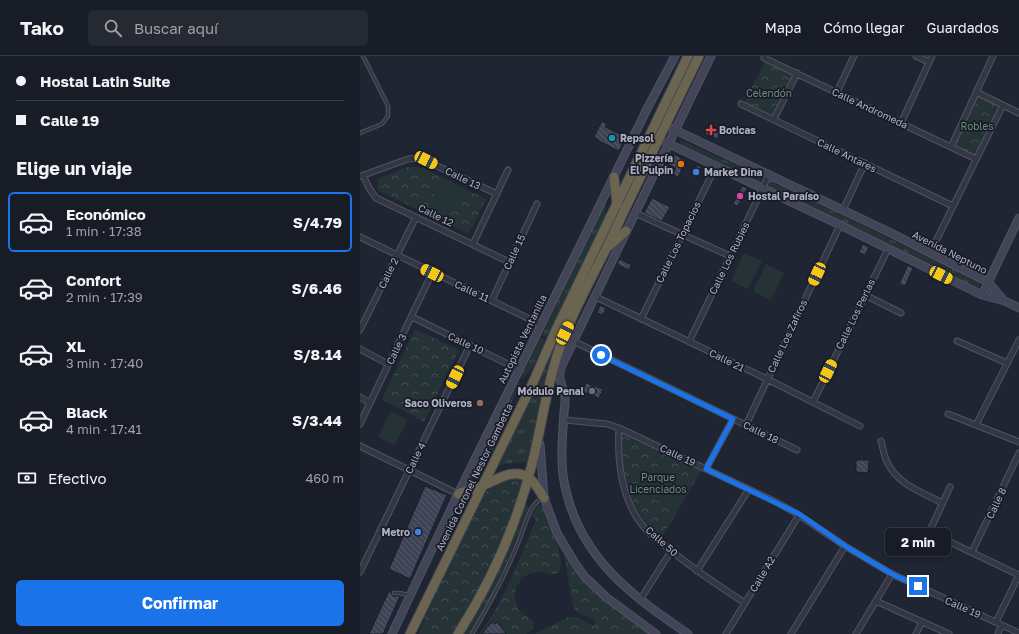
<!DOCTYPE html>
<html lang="es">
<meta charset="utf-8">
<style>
:root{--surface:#181c26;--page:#252932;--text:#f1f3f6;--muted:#9fa1a7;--line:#363a43;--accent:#1a73e8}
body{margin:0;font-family:"Golos Text",sans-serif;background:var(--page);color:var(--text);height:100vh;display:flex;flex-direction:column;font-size:15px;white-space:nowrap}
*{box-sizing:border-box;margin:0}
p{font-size:13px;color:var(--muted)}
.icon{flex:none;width:22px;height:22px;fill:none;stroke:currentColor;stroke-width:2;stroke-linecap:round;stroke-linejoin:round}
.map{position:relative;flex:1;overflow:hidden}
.details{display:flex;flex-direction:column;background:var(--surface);width:360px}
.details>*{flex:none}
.top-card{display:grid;align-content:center;height:88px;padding:0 16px;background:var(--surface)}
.end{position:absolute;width:18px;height:18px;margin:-9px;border:5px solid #1a73e8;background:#fff;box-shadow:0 0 0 2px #fff}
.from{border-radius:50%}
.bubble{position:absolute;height:28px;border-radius:6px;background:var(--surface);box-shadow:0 2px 10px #0003,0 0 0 1px var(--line);font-size:13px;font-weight:700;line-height:28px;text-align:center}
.car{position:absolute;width:12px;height:24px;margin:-12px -6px;border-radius:5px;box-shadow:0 0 3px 1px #0007;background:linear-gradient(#f5c518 24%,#345 0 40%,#f5c518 0 76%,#345 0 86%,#f5c518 0)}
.top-card b{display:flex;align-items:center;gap:14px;height:38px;font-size:15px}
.top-card b+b{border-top:1px solid var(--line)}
.top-card i{width:10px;height:10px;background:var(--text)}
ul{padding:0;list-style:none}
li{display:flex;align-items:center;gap:12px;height:60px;margin:0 8px 6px;padding:0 8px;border:2px solid transparent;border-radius:6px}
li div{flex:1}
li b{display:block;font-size:15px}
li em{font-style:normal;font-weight:700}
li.on{border-color:var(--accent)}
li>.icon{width:36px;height:36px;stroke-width:1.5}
h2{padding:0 16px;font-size:18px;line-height:48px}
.pay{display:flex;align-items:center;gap:10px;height:44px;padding:0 16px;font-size:15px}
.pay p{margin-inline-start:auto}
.cta{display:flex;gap:8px;margin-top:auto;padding:8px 16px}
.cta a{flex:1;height:46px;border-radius:6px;background:var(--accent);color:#fff;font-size:16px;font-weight:700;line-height:46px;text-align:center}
header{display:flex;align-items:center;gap:24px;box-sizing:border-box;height:56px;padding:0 20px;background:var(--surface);border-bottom:1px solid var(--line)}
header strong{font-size:19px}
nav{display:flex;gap:22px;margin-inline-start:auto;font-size:14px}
.search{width:280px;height:36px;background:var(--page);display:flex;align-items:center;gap:10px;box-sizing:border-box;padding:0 14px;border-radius:6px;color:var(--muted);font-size:15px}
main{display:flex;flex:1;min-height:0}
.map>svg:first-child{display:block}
.grass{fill:url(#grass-tufts)}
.park{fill:url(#park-crowns)}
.garden{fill:#253337}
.building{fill:url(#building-back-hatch);stroke:#1b1e2a}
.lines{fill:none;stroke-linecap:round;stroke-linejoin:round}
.lane-casing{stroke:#505462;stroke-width:4.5}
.street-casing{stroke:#505462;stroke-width:7}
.secondary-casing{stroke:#505462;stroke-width:9}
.highway-casing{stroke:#3e414e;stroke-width:11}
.lane{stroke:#333744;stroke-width:2.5}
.street{stroke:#333744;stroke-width:5}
.secondary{stroke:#414557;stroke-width:7}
.highway{stroke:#6a6450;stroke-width:9}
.route{stroke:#1a73e8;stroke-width:5}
.health-dot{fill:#e0444e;stroke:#191c28;stroke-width:1.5}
.culture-dot{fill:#0f9aa8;stroke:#191c28;stroke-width:1.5}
.food-dot{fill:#e8710a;stroke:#191c28;stroke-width:1.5}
.shop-dot{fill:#3f7fe0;stroke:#191c28;stroke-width:1.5}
.hotel-dot{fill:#d1479c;stroke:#191c28;stroke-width:1.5}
.service-dot{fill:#5c6f8a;stroke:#191c28;stroke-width:1.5}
.education-dot{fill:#8d6e63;stroke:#191c28;stroke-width:1.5}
.labels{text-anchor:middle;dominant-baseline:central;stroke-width:3.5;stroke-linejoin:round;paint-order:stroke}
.park-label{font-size:10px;fill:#678f77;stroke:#191c28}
.street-label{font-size:10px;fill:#adb1c1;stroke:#191c28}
.poi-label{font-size:10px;font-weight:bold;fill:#adb1c1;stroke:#191c28;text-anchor:start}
</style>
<header>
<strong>Tako</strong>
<div class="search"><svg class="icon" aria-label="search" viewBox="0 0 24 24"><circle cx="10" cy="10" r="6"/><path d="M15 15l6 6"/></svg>Buscar aquí</div>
<nav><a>Mapa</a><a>Cómo llegar</a><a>Guardados</a></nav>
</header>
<main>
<section class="details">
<div class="top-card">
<b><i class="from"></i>Hostal Latin Suite</b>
<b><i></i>Calle 19</b>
</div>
<h2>Elige un viaje</h2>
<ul>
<li class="on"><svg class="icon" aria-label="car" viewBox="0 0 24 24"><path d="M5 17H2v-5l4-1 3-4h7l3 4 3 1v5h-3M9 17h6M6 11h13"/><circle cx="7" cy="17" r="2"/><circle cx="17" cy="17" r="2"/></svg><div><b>Económico</b><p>1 min · 17:38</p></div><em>S/4.79</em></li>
<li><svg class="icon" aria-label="car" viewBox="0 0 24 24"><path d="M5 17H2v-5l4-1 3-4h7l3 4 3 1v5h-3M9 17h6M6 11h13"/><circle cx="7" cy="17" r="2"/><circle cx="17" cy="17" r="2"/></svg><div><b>Confort</b><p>2 min · 17:39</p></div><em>S/6.46</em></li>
<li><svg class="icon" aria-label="car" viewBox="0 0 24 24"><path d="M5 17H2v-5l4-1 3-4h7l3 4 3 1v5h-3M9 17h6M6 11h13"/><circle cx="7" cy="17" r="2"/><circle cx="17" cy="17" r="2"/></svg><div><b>XL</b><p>3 min · 17:40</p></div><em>S/8.14</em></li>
<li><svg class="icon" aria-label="car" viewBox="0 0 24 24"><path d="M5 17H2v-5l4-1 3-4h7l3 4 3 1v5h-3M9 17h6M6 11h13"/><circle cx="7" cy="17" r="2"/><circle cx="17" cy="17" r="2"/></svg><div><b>Black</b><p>4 min · 17:41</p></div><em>S/3.44</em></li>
</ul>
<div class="pay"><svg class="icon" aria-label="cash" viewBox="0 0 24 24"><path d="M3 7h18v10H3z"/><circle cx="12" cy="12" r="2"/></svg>Efectivo<p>460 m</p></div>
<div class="cta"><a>Confirmar</a></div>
</section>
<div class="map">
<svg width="659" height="578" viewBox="0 0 659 578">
<defs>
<pattern id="grass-tufts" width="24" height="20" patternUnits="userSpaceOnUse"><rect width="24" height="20" fill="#253337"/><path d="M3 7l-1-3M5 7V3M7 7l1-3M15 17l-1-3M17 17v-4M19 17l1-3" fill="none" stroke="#424e52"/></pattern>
<pattern id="park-crowns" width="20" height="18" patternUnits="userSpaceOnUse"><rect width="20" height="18" fill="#253337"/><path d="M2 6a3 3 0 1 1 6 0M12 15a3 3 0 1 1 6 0" fill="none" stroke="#424e52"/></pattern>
<pattern id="building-back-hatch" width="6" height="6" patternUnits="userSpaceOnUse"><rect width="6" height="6" fill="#3e4456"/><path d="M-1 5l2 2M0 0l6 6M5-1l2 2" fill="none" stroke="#575d6c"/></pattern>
</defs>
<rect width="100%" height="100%" fill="#202533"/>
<path class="grass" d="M321,84l80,36v4l-2,2 -80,-37z
M409,124l211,102 -1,6 -2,1 -210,-102v-5z
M246,144l-1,17 -58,120 -5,-2z
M180,281l5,3 -12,27 -11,12h-2z
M193,289l2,1c-11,38 -17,78 -28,116l-23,2 -9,4z
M158,326l3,1 -17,34v9l-17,35 -6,-2z
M120,405l6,2 -6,11 -5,-3z
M165,448l5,3 -27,64 -11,23 -23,40h-6c26,-41 46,-84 62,-130z"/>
<path class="park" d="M405,5l31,15 -20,42 -32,-15z
M618,40l22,10 -24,51 -23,-11z
M48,111h9l8,2 61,30 -17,35 -90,-43 -2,-3 1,-8 2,-2z
M55,273l44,21 -35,72 -42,-23z
M262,375l80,39 -41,69c-31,-28 -42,-67 -39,-108z
M150,421l9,1 3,3c-9,34 -21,68 -38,100 -9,18 -20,35 -30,53h-35l9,-26 54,-114 18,-12z
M180,449l5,6 9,20 49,66 25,21 24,16h-117l33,-17h9l16,9 3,-5 -19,-9 -4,-6 -9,-51 -6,-10c0,7 5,18 2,24 -1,3 -3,5 -6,5 -5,1 -8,-2 -12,-2 -12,-2 -23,6 -26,17 -3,9 0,19 7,25 2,2 5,3 8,5 5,6 1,12 -5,15h-47c25,-32 42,-78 57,-115l-4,-3 4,-9z"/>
<path class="garden" d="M82,121l22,11 -17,33 -21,-10z
M384,197l18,8 -14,28 -17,-8z
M406,208l18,9 -13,27 -18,-9z
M31,355l17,9 -13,25 -17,-8z
M299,407l15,9 -17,29 -15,-9z
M317,418l16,9 -18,30 -15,-9z"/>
<path class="building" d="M242,65l5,3 -2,3 21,10 -7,14 -20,-10v-1l-5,-3z
M349,69l12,6 -4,8 -12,-5z
M313,99h2l11,5 -8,17 -5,-3 3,-6 -8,-4z
M336,109l5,2 -5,11 -5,-2z
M382,130l5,2 -9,18 -5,-2z
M292,142l18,9 -8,14 -18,-8z
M503,188l6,3 -4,8 -6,-3z
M260,203l11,6 -2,5 -12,-6z
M548,209l5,3 -8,18 -6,-2z
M240,249l6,3 -3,7 -6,-2z
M226,327l17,6 -4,9 -17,-6z
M496,404h13l-1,13 -12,-1z
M65,430l22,9 -37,84 -21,-10z
M29,535l2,1 2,4h7l-17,38h-14z
M133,566l2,2 2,-2 9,12h-24l5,-7z"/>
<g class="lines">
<defs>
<path id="lane" d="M0,77l22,-9 6,-8v-10l-25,-50
M34,537h5l10,2
M112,578c20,-34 38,-67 51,-104 4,-11 8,-26 18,-31"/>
<path id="street" d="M405,0l-1,2 212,101
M556,0l13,6
M477,36l17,-36
M616,36l43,21
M381,48l212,102
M414,63l23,-46
M541,67l31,-67
M591,91l42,-91
M3,119l6,13 7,10 133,64
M1,120l47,-17 12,-1 77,36
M483,154l22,-47
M275,157l95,43
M0,181l182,88
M113,188l35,-74
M574,189l69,-140
M505,239l36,18
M234,240l173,83 93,47
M132,244l45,-96
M52,261l108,53
M281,263l75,-153
M0,274l56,-113
M213,285l224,109
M597,285l50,22
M329,286l71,-148 9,-20
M0,293l28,15
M0,341l10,6
M453,346l75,-153
M588,358l71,28
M204,364l43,4 12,4 159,75 21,12 46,31 47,28 127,59
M0,368l72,-151
M386,369l94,-200
M616,369l43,-85
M259,372c-2,36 3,77 30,105 9,8 19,15 29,23 21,17 44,32 67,47
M521,385c2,7 3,15 6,21 11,23 35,30 55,41
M0,390l98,48
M346,413l27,-50
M569,476l90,43
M560,496l30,-65
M612,496l47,-99
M337,515l52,-82
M0,516l110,-227
M280,544l31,-49
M516,545l73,33
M636,566l23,-47
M366,578l73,-119
M431,578l54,-88
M496,578l36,-60
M556,578l6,-12
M638,578l3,-9"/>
<path id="secondary" d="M311,72l220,105 97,49 16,19
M305,86l175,83 142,70 23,6 14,7
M622,239l37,-77
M180,388l4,54 13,35 18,30 10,14 21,20 50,37
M32,578l66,-140 190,-387 27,-51
M328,578c-51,-35 -98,-68 -118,-129 -3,-10 -6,-20 -7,-30 -3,-21 0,-42 1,-63 1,-5 1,-11 1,-15 -2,-14 -9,-18 -3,-32l149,-309"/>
<path id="highway" d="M254,121l3,28
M249,190l17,-15
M98,438c8,-3 17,-5 24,-8 15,-6 31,-19 47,-8 6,5 11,13 15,20
M50,578l121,-247 25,-57 132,-274
M98,578c33,-52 59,-110 74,-170 10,-38 14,-77 27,-114 12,-35 31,-69 48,-103 30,-64 61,-127 92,-191"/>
</defs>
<use href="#lane" class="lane-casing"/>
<use href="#street" class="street-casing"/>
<use href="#secondary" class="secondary-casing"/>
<use href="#highway" class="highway-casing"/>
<use href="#lane" class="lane"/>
<use href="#street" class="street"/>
<use href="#secondary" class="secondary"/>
<use href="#highway" class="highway"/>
</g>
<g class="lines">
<path class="route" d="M241,299l132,64 -27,50 93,45 46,32 47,28 26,12"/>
</g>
<path class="health-dot" d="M349 68h4v4h4v4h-4v4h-4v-4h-4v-4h4z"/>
<circle class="culture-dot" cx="252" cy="82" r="4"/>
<circle class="food-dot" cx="321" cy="108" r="4"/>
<g class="shop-dot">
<circle cx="336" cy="116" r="4"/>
<circle cx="58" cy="476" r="4"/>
</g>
<circle class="hotel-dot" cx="380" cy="140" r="4"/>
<circle class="service-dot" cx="232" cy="335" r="4"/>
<circle class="education-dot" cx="120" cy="347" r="4"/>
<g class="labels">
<g class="park-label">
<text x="409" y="37">Celendón</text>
<text x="617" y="70">Robles</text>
<text x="298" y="421">Parque<tspan x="298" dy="12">Licenciados</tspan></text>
</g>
<g class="street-label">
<text transform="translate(510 52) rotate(25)">Calle Andromeda</text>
<text transform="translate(487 99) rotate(26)">Calle Antares</text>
<text transform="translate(103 122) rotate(26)">Calle 13</text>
<text transform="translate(76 159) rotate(26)">Calle 12</text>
<text transform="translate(318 186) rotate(-64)">Calle Los Topacios</text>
<text transform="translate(154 196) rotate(-65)">Calle 15</text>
<text transform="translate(590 196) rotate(27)">Avenida Neptuno</text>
<text transform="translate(369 202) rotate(-64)">Calle Los Rubies</text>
<text transform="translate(28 217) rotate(-64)">Calle 2</text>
<text transform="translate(112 235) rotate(25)">Calle 11</text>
<text transform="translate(495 258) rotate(-64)">Calle Los Perlas</text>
<text transform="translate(427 280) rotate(-65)">Calle Los Zafiros</text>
<text transform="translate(162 283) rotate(-64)">Autopista Ventanilla</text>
<text transform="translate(106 287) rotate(25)">Calle 10</text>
<text transform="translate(36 293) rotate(-64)">Calle 3</text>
<text transform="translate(367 304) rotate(26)">Calle 21</text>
<text transform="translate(401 376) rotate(26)">Calle 18</text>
<text transform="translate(318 399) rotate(25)">Calle 19</text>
<text transform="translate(55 402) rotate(-64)">Calle 4</text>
<text transform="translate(114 421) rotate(-64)">Avenida Coronel Nestor Gambetta</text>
<text transform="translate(636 447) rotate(-65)">Calle 8</text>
<text transform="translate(302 485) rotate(42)">Calle 50</text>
<text transform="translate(402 518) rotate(-59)">Calle A2</text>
<text transform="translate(603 551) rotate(24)">Calle 19</text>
</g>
<g class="poi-label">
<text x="359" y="74">Boticas</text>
<text x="260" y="82">Repsol</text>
<text x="313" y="102" text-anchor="end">Pizzería<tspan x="313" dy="12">El Pulpin</tspan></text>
<text x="344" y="116">Market Dina</text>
<text x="388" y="140">Hostal Paraíso</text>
<text x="224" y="335" text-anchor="end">Módulo Penal</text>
<text x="112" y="347" text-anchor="end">Saco Oliveros</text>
<text x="50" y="476" text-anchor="end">Metro</text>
</g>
</g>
</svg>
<i class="end from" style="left:241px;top:299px"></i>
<i class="end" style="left:558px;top:530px"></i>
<div class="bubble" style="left:525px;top:472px;width:66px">2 min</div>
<i class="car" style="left:66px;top:104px;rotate:116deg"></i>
<i class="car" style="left:72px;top:217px;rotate:296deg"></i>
<i class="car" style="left:457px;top:218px;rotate:205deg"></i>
<i class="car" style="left:581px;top:219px;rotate:116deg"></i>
<i class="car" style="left:205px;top:277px;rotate:26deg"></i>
<i class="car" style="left:468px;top:315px;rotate:26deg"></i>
<i class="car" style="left:95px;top:321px;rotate:206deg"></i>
</div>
</main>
